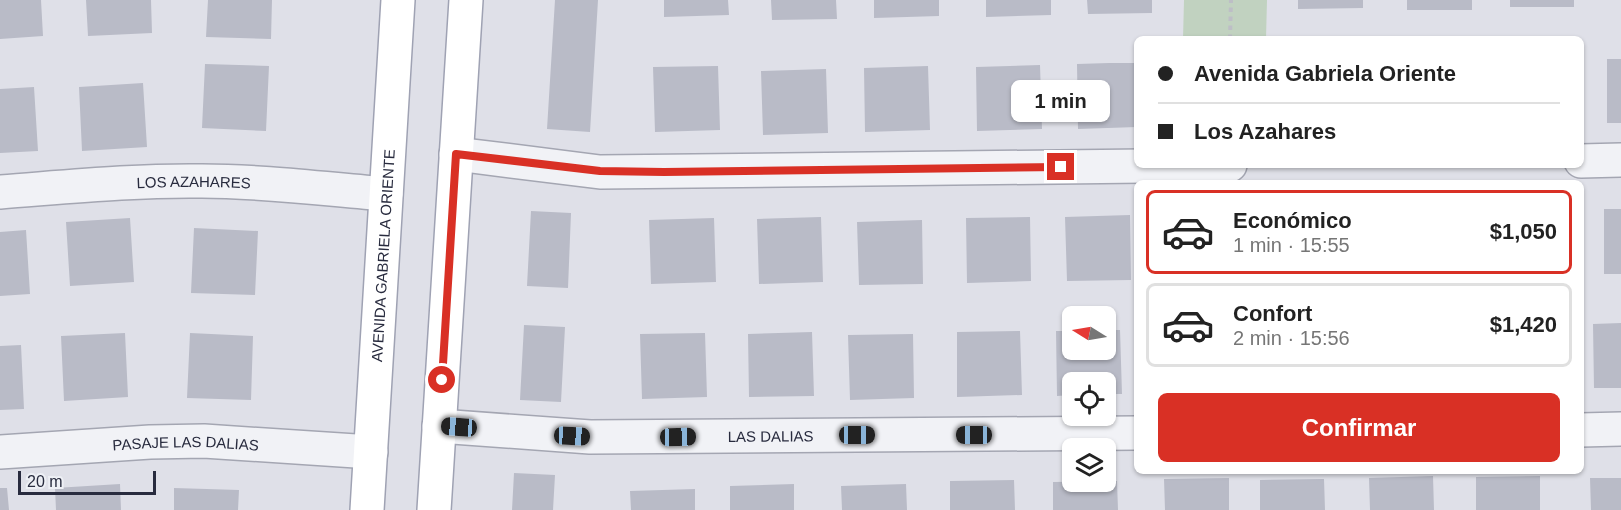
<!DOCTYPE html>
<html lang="es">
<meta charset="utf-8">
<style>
:root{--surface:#fff;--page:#f2f2f2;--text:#222;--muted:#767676;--line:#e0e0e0;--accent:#d93025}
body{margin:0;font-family:Arial,sans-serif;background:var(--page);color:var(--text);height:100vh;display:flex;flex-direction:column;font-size:22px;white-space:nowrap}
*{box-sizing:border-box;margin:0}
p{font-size:20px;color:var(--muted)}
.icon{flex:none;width:33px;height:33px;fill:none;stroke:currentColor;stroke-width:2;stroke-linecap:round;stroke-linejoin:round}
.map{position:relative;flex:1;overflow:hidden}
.panel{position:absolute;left:1134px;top:180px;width:450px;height:294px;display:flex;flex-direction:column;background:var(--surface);border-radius:9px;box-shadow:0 2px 4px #0004}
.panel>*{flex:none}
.top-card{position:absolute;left:1134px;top:36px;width:450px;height:132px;border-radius:9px;box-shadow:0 2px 4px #0004;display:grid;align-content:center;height:132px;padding:0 24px;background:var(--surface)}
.needle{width:39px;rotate:281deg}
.controls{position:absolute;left:1062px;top:306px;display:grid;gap:12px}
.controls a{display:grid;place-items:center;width:54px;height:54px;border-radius:9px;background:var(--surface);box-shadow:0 2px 4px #0004;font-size:30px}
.scale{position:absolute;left:18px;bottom:15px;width:138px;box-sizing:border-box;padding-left:6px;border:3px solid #282b3e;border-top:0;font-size:16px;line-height:21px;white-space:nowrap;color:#282b3e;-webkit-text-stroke:4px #eef0f5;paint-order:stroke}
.end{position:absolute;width:27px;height:27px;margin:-14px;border:8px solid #d93025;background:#fff;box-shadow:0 0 0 3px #fff}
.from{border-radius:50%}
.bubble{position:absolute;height:42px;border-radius:9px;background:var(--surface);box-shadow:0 2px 4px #0004;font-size:20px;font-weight:800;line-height:42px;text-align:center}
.car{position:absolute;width:18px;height:36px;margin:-18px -9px;border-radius:8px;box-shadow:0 0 4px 2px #0007;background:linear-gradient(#222 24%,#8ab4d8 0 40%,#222 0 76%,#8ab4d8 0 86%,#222 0)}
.top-card b{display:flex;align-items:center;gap:21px;height:57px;font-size:22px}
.top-card b+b{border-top:2px solid var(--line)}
.top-card i{width:15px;height:15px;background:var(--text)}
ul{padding:10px 0 0;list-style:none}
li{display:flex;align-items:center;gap:18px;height:84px;margin:0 12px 9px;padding:0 12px;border:3px solid var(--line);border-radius:9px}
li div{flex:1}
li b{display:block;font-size:22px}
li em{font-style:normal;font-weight:800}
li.current{border-color:var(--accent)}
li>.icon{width:54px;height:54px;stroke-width:1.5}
.action{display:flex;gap:12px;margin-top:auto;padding:12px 24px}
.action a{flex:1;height:69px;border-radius:9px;background:var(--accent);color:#fff;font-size:24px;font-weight:800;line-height:69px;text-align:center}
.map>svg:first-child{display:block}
.green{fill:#c1d2c0}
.building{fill:#b9bbc7}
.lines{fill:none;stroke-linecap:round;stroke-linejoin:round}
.minor-casing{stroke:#a4a6b2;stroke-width:36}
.major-casing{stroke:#9fa2b3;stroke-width:36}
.path{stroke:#bdbec6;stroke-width:4;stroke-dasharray:4.5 4.5;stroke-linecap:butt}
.minor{stroke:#f1f2f6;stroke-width:33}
.major{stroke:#fff;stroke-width:33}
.route{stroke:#d93025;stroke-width:8}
.labels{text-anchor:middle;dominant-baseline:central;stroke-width:4.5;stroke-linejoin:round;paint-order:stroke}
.street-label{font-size:15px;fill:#282b3e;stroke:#eef0f5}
</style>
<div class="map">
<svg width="1621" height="510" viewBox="0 0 1621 510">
<rect width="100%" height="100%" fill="#dfe0e8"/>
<path class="green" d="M1184,0h83l-1,39h-83z"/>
<path class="building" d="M0,0h41l2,36 -43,3z
M86,0h65l1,33 -64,3z
M208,0h64l-1,39 -65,-2z
M555,0h43l-8,132 -43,-3z
M664,0h64l1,15 -65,2z
M771,0h65l1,19 -65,1z
M874,0h65v16l-65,2z
M986,0h65v15l-65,2z
M1087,0h65v13l-64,1z
M1298,0h65v8l-65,1z
M1407,0h65v10h-65z
M1510,0h64v7h-64z
M1607,59h14v64h-14z
M1109,63h28v64l-59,2 -1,-65z
M205,64l64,2 -3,65 -64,-3z
M1040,65l2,64 -65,2 -1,-64z
M718,66l2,64 -65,2 -2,-65z
M928,66l2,64 -65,2 -1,-64z
M826,69l2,64 -65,2 -2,-64z
M143,83l4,64 -65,4 -3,-64z
M34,87l4,64 -38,2v-64z
M1604,209h17v65h-17z
M531,211l40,2 -3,75 -41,-2z
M1130,215l1,65 -64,1 -2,-64z
M821,217l2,65 -64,2 -2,-65z
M1030,217l1,64 -64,2 -1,-65z
M130,218l4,64 -64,4 -4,-64z
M714,218l2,64 -65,2 -2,-64z
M922,220l1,64 -64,1 -2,-63z
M194,228l64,3 -3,64 -64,-2z
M26,230l4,64 -30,2v-64z
M1621,323v65h-27l-1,-64z
M524,325l41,2 -4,75 -41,-2z
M1106,330h14l2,64h-16v-12h-34v13l-15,1 -1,-65h16v19h34z
M1020,331l2,64 -65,2v-65z
M812,332l2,64 -65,1 -1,-63z
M125,333l3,64 -64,4 -3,-65z
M190,333l63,3 -2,64 -64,-2z
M705,333l2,64 -65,2 -2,-65z
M913,334l1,64 -64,2 -2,-65z
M21,345l3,64 -24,1v-64z
M514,473l41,2 -2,35h-41z
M1433,476l1,34h-64l-1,-32z
M1540,476v34h-64v-33z
M1229,478v32h-64l-1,-31z
M1590,478h31v32h-30z
M1324,479l1,31h-65v-30z
M1014,480l1,30h-65v-29z
M1117,481l1,29h-65v-28z
M120,484l1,26h-65l-1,-22z
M794,484v26h-64v-24z
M906,484l1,26h-65l-1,-24z
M0,488h7l2,22h-9z
M174,488l65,2 -1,20h-64z
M695,489v21h-64l-1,-19z"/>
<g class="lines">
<defs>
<g id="minor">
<path d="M456,154l144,18 630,-7"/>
<path d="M1581,161l40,-1"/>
<path id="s1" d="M0,192c67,-5 135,-12 202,-11 61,0 123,8 184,13"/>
<path id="s2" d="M439,426l151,11 547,-4"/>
<path d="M1581,430l40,-1"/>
<path id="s3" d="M0,452l150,-10 54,-1 167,11"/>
</g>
<g id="major">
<path id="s4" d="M367,510l31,-510"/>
<path d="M434,510l32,-510"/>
</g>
</defs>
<use href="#minor" class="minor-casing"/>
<use href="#major" class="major-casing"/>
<path class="path" d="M1230,39l1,-39"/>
<use href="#minor" class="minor"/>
<use href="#major" class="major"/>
</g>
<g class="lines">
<path class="route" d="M442,380l14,-226 144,17 64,1 397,-5"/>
</g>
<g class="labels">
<g class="street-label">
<text stroke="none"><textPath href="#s1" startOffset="194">LOS AZAHARES</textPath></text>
<text stroke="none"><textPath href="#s4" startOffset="255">AVENIDA GABRIELA ORIENTE</textPath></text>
<text stroke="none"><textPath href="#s2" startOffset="332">LAS DALIAS</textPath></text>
<text stroke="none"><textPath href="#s3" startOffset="186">PASAJE LAS DALIAS</textPath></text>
</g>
</g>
</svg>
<div class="controls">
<a><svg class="needle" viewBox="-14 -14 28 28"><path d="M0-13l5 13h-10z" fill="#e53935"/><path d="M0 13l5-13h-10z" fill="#767676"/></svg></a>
<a><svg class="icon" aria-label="locate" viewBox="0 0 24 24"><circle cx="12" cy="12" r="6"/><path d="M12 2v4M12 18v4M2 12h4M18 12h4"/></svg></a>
<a><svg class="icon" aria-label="layers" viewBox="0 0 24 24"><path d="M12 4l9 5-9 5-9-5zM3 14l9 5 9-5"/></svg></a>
</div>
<div class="scale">20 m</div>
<i class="end from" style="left:442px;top:380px"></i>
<i class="end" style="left:1061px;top:167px"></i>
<div class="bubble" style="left:1011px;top:80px;width:99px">1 min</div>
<i class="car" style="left:459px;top:427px;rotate:274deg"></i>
<i class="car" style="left:857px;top:435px;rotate:90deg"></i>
<i class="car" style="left:974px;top:435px;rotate:270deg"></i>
<i class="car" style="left:572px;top:436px;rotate:93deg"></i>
<i class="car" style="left:678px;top:437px;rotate:89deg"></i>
<div class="top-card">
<b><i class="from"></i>Avenida Gabriela Oriente</b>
<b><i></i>Los Azahares</b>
</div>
<section class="panel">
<ul>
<li class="current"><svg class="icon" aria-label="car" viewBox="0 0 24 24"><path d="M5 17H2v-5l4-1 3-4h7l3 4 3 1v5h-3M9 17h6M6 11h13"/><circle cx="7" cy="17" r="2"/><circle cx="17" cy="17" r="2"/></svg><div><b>Económico</b><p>1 min · 15:55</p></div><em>$1,050</em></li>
<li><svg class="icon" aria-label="car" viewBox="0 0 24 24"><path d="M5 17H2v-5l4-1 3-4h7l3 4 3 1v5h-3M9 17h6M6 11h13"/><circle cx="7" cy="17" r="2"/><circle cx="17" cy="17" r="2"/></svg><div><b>Confort</b><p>2 min · 15:56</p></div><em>$1,420</em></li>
</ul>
<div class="action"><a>Confirmar</a></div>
</section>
</div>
